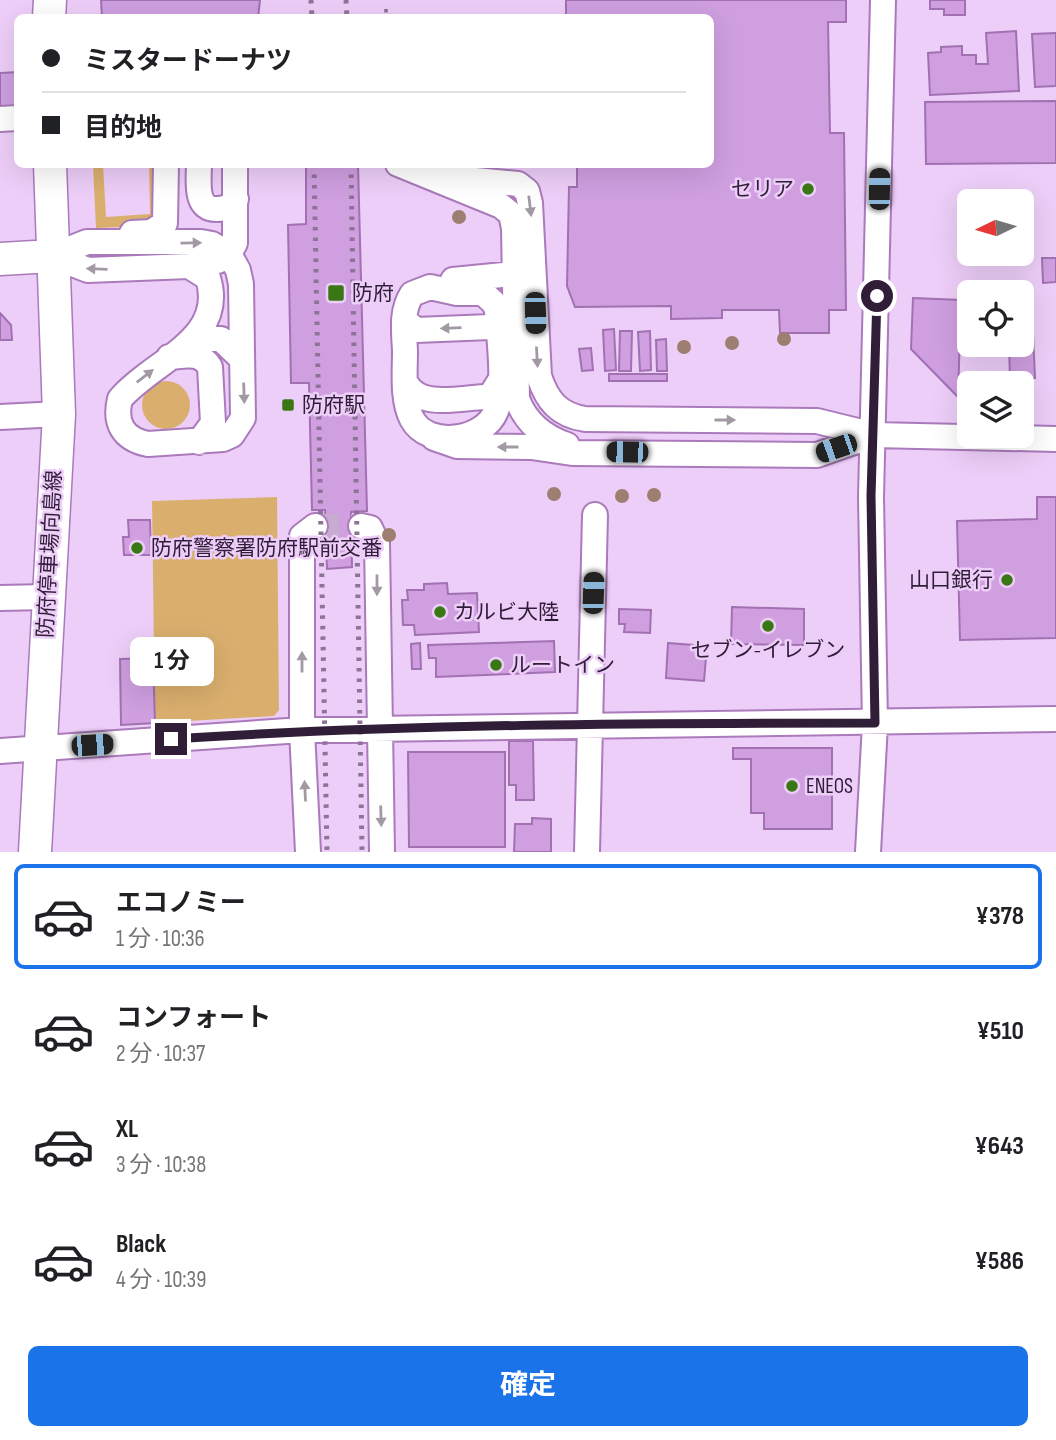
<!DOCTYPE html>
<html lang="ja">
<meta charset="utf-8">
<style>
:root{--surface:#fff;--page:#f6f6f6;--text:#202124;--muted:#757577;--line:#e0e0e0;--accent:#1a73e8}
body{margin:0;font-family:"Sofia Sans Condensed","Noto Sans JP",sans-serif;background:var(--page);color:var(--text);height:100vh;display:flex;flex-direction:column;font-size:26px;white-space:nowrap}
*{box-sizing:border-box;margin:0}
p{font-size:23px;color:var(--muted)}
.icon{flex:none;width:38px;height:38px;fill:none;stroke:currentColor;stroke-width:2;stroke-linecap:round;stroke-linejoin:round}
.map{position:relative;height:852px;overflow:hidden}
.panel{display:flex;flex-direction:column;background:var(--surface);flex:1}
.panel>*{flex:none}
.hud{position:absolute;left:14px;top:14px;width:700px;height:154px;border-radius:10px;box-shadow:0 7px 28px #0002;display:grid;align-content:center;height:154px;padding:0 28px;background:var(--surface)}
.needle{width:46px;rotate:265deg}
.fabs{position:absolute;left:957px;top:189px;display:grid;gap:14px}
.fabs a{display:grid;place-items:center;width:77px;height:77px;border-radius:10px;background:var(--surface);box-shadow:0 7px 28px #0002;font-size:35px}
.end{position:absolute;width:32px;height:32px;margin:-16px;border:9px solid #301d37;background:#fff;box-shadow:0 0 0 4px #fff}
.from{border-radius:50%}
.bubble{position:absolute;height:49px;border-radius:10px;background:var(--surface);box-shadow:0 7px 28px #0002;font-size:23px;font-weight:700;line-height:49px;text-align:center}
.car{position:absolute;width:21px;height:42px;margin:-21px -10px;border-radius:9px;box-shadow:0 0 5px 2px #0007;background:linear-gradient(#222 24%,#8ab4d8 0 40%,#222 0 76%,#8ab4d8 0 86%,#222 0)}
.hud b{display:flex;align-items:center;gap:24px;height:66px;font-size:26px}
.hud b+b{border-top:2px solid var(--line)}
.hud i{width:18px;height:18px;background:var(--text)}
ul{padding:12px 0 0;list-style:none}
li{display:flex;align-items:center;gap:21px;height:105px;margin:0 14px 10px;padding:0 14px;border:4px solid transparent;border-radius:10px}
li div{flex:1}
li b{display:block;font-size:26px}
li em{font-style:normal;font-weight:700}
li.current{border-color:var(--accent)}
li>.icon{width:63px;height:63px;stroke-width:1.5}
.primary-button{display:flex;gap:14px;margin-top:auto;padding:14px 28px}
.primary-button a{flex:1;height:80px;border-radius:10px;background:var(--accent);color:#fff;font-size:28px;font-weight:700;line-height:80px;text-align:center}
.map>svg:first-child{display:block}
.green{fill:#daaf6e}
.building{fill:#cf9fe0;stroke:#a171b2;stroke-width:2}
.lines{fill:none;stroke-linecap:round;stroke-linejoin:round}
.minor-tunnel{stroke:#c7abd1;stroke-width:24;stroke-dasharray:24 12;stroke-linecap:butt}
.minor-casing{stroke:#aa7abb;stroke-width:28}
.major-casing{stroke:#aa7abb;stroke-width:35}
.path{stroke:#897092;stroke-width:3.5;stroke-dasharray:3.5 3.5;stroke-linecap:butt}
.minor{stroke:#fff;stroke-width:24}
.major{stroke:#fff;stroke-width:32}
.rail{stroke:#8d7496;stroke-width:5;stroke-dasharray:3.5 7;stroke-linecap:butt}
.tree{fill:#9d7e70}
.oneway{fill:#a299a5}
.route{stroke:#301d37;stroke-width:9}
.poi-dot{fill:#387713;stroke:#edcef8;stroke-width:2.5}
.labels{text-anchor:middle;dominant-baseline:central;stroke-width:5;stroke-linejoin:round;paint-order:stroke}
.poi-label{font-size:21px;fill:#301d37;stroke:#edcef8;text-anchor:start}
.street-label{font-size:21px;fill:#301d37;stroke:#edcef8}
</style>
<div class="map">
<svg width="1056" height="852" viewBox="0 0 1056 852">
<rect width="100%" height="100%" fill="#edcef8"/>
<path class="green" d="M93,165h10l3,52 44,-3 -1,-49h5l1,55 -11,6 -48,2z
M142 405a24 24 0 1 1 48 0a24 24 0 1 1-48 0Z
M277,497l2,213 -5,6 -119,7 -3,-222z"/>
<path class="building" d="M101,0h159l-2,18h-156z
M566,0h280v22h-18l2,111h14l2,177h-17v23h-49l-1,-23h-57v8l-51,1v-13l-96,1 -8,-21 2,-99h8v-23h133v-146h-144z
M930,0h35v15h-21v-6h-14z
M1016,31l3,60 -89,4 -2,-42 13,-1v-5l21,-1v9h14v9h12l-2,-31z
M1056,33v53l-21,1 -3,-53z
M18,72v38l-18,1v-38z
M1056,101v62l-130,1 -1,-62z
M306,164h52l9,347 -16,1 1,55 -25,2 -2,-59h-13l-3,-127h-18l-3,-158 18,-1z
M1042,258h14v24l-13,1z
M913,298l48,2 -3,97 -47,-48z
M1022,312h10l3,66 -25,1 -1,-34h13z
M0,313l11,12 1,15h-12z
M614,329l2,41 -11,1 -2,-41z
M620,331h12l-1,40h-12z
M650,331l1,39 -11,1 -2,-39z
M666,339l1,32h-10l-1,-31z
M591,348l2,22 -11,1 -3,-22z
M609,374h58v7h-58z
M1037,497h19v141l-96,2 -3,-119 80,-2z
M128,520h22l1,35h-27l-1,-18h6z
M447,583l1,11 29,-1 2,39 -64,3 -1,-10h-11l-1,-25h6l-1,-10h17v-6z
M732,607l72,2v36l-73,-1z
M619,609l32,1 -1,23 -26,-1 1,-8h-6z
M554,641l1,31 -119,5v-19h-7l-1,-13z
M420,643l1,26h-9l-1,-25z
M668,643l39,3 -3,35 -38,-3z
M153,658l2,65 -34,2 -1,-66z
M509,741h24l1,59h-18v-15h-7z
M733,748h99v81h-68v-16h-13v-54h-18z
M408,752h97v95h-96z
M532,818l19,1v33h-37l1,-28h17z"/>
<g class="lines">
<path class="minor-tunnel" d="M315,526h46"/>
<defs>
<path id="minor" d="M0,119l18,-1
M199,164c0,16 -5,46 18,45 9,0 14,-3 19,-10
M398,164l103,42 10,8 3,14 3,171c9,24 26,38 50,46
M430,164l45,16 43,4 9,7 3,12 9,173c8,25 20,39 46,43l232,2 57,14 182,4
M132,233l19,-1 14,-9 1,-59
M52,256l35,-14h114l11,2 17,10 9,16 3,14 2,134 -11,17 -9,4 -75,5c-25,-5 -34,-21 -28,-45 33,-39 107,-59 88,-121l-19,-12
M52,256l36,14 101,-4 29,-5 11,-7 6,-11v-79
M453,280l60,-6 14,6
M430,287l27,6h26l11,10 3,7c2,27 9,77 -1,101 -12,30 -68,38 -84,8 -10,-19 -7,-47 -7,-68 -1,-20 -4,-40 7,-57z
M404,320l12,10 74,-3 8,-8
M194,338l27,1 21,20
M169,357c17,-1 31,-6 41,10l3,56 -14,19
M406,383c13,26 54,15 78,14l7,-2 8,-13
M0,417l59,-3
M434,438l23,8 74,1 41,6 245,2 57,-20
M361,526l9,2 7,15 5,309
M0,598l47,-1
M0,751l302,-21 754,-11
M308,852l-6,-122v-194l13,-10
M587,852l8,-337
M868,852l7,-128 -4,-227 12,-497"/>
<path id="major" d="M49,18l1,-18
M0,259l52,-3
M35,852l24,-438 -9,-250"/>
</defs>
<use href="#minor" class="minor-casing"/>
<use href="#major" class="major-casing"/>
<path class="path" d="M386,9v9
M275,15v3"/>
<use href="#minor" class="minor"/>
<use href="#major" class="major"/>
<path class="rail" d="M311,0l1,18
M346,0l1,18
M314,164l13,688
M351,164l11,688"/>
</g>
<g class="tree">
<circle cx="459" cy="217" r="7"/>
<circle cx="784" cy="339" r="7"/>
<circle cx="732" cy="343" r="7"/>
<circle cx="684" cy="347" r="7"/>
<circle cx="554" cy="494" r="7"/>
<circle cx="654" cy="495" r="7"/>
<circle cx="622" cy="496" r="7"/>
<circle cx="389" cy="535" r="7"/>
</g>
<defs><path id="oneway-solid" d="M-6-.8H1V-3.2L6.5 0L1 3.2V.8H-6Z" transform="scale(1.75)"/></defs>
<g class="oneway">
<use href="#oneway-solid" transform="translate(530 206) rotate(83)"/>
<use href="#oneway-solid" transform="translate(191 243) rotate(-1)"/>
<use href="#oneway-solid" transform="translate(97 269) rotate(-178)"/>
<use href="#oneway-solid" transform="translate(451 328) rotate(178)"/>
<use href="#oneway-solid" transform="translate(537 357) rotate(87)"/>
<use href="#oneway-solid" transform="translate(145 376) rotate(-38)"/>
<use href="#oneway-solid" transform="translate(244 393) rotate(88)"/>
<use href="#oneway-solid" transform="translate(725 420)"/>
<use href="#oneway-solid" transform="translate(508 447) rotate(-180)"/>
<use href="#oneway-solid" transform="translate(377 585) rotate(90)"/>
<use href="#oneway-solid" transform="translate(302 662) rotate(-90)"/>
<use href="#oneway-solid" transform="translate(305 791) rotate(-93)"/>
<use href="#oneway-solid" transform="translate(381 816) rotate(88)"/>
</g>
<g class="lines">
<path class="route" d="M171,739c234,-15 469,-16 704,-16l-4,-227 6,-200"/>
</g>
<g class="poi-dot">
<circle cx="808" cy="189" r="7"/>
<rect x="327" y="284" width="18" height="18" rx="3.5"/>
<rect x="281" y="398" width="14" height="14" rx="3.5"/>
<circle cx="137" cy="548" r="7"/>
<circle cx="1007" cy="580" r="7"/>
<circle cx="440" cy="612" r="7"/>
<circle cx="768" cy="626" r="7"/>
<circle cx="496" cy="665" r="7"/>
<circle cx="792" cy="786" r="7"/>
</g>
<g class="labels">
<g class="poi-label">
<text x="794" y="189" text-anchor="end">セリア</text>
<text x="352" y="293">防府</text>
<text x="302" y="405">防府駅</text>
<text x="151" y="548">防府警察署防府駅前交番</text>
<text x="993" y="580" text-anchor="end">山口銀行</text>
<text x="454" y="612">カルビ大陸</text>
<text x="768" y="650" text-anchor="middle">セブン-イレブン</text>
<text x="510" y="665">ルートイン</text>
<text x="806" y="786">ENEOS</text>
</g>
<g class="street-label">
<text transform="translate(50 554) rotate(-87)">防府停車場向島線</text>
</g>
</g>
</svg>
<div class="fabs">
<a><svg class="needle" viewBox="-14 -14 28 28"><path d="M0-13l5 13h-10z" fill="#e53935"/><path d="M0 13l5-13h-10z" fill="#757577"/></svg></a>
<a><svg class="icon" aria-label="locate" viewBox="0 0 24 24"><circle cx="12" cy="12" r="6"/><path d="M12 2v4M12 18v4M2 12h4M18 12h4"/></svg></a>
<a><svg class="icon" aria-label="layers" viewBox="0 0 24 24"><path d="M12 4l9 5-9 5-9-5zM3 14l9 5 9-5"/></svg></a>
</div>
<i class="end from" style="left:877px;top:296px"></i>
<i class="end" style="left:171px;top:739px"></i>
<div class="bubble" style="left:130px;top:637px;width:84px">1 分</div>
<i class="car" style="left:879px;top:189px;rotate:1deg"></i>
<i class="car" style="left:535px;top:313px;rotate:178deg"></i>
<i class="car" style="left:836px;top:448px;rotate:251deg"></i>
<i class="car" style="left:627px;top:452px;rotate:271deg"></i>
<i class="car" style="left:593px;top:593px;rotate:2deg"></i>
<i class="car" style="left:92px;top:745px;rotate:86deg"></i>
<div class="hud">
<b><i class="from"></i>ミスタードーナツ</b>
<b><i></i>目的地</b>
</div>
</div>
<section class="panel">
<ul>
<li class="current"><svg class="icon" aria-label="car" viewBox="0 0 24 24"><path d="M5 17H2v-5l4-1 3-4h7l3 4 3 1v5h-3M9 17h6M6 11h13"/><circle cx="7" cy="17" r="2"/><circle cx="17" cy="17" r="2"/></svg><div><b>エコノミー</b><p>1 分 · 10:36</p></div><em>¥378</em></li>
<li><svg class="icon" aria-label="car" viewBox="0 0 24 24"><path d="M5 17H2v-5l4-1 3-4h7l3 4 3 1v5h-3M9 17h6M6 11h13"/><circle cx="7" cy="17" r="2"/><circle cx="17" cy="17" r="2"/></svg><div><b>コンフォート</b><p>2 分 · 10:37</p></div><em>¥510</em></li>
<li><svg class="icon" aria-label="car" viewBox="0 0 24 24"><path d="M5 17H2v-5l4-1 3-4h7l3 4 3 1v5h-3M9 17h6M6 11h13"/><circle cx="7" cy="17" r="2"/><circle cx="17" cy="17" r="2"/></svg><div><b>XL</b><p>3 分 · 10:38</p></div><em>¥643</em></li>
<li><svg class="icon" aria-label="car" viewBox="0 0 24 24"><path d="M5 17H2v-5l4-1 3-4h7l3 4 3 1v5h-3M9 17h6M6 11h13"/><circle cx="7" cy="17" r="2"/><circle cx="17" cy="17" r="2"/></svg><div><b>Black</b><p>4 分 · 10:39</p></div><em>¥586</em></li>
</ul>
<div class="primary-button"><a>確定</a></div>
</section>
